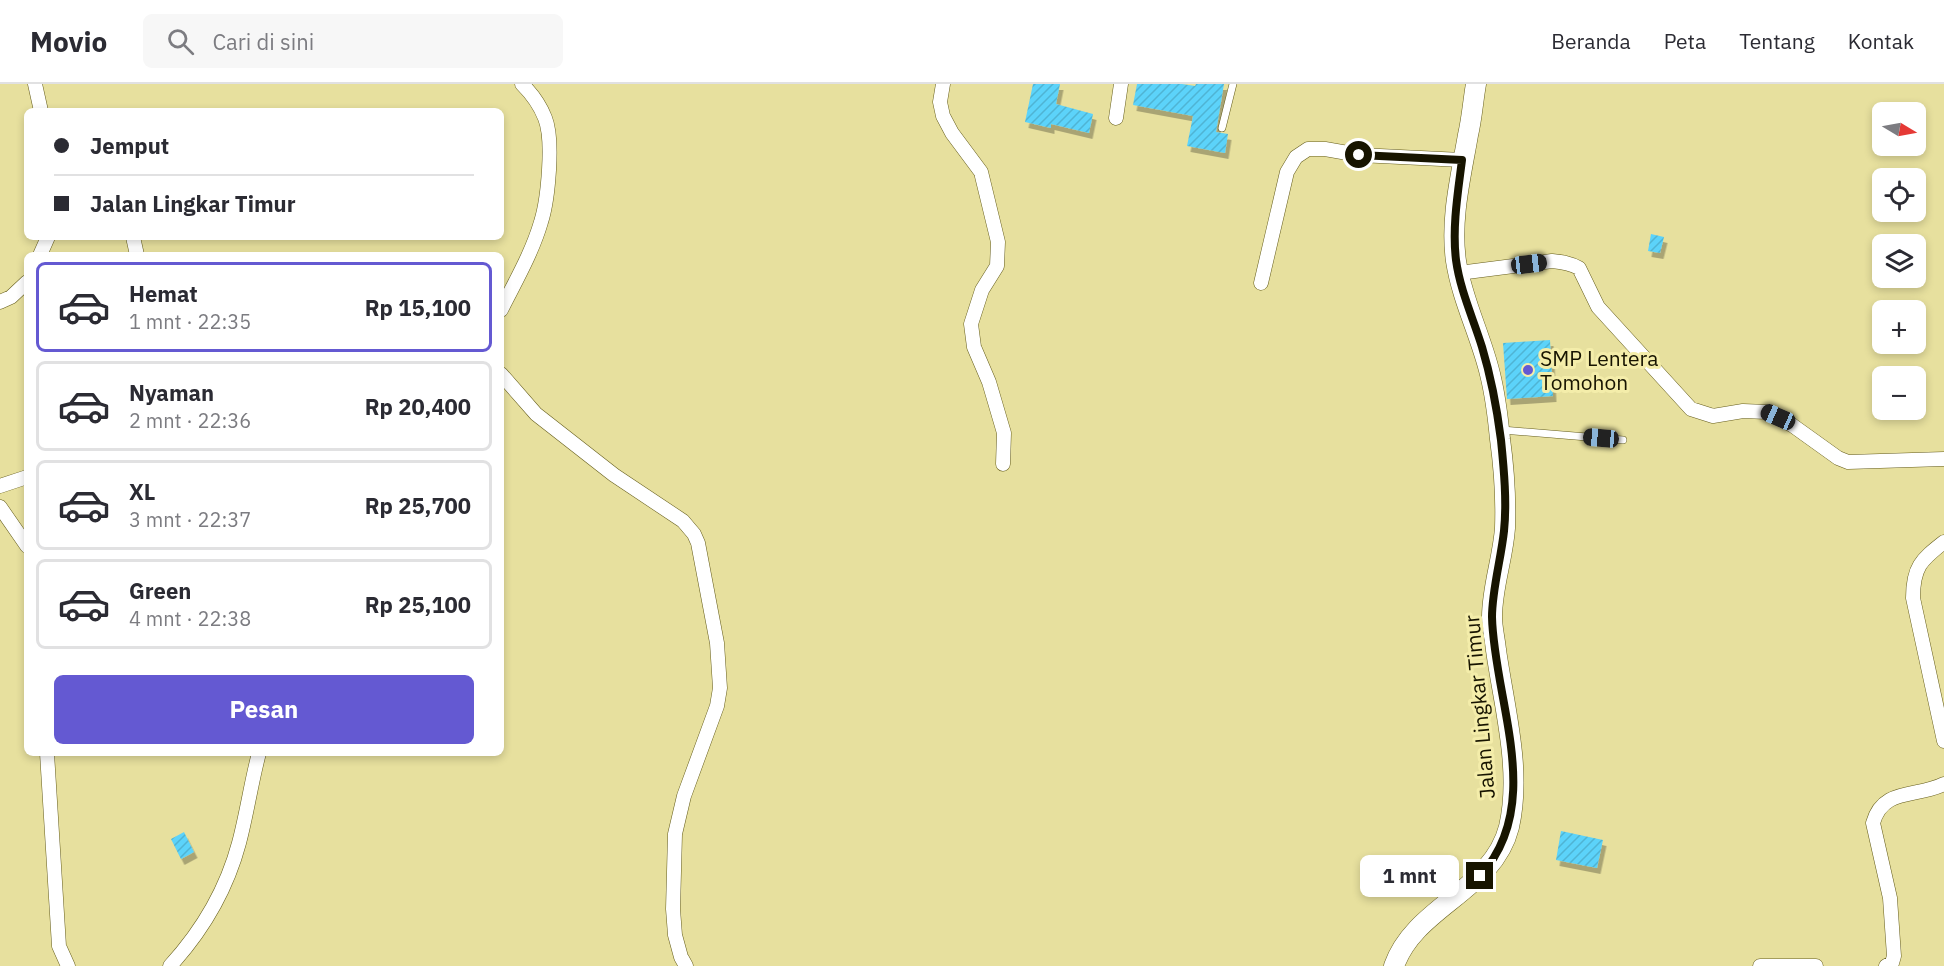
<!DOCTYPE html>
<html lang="id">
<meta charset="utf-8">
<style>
:root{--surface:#fff;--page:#f7f7f7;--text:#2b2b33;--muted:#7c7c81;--line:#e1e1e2;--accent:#6459d2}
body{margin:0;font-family:"IBM Plex Sans",sans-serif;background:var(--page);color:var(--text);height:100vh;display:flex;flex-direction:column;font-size:22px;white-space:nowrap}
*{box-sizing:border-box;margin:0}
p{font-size:20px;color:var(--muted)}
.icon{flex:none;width:33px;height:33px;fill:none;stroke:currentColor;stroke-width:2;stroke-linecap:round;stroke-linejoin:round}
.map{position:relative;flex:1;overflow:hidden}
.sheet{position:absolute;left:24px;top:168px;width:480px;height:504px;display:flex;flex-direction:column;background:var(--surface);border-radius:9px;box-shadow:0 3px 9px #0003}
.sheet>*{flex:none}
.hud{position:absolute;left:24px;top:24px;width:480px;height:132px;border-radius:9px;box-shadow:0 3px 9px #0003;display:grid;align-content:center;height:132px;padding:0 30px;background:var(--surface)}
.needle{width:39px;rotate:100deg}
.tools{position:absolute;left:1872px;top:18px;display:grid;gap:12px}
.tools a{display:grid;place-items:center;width:54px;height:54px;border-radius:9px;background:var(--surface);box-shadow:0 3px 9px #0003;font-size:30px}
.end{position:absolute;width:27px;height:27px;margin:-14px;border:8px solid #171400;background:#fff;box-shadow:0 0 0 3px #fff}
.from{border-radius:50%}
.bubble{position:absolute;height:42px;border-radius:9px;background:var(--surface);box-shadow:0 3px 9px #0003;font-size:20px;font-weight:700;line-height:42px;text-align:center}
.car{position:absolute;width:18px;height:36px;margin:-18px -9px;border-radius:8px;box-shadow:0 0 4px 2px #0007;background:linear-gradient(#222 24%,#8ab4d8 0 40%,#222 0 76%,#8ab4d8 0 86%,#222 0)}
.hud b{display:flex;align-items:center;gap:21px;height:57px;font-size:22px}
.hud b+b{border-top:2px solid var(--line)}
.hud i{width:15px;height:15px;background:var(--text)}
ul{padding:10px 0 0;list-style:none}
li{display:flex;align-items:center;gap:18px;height:90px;margin:0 12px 9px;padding:0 18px;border:3px solid var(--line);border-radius:9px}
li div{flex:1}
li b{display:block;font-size:22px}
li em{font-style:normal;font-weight:700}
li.current{border-color:var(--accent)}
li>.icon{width:54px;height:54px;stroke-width:1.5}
.action{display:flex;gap:12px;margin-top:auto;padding:12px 30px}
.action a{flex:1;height:69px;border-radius:9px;background:var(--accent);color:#fff;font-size:24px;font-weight:700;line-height:69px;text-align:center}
header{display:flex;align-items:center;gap:36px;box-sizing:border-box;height:84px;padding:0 30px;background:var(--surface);border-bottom:2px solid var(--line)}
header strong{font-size:28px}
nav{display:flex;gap:33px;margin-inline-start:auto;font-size:21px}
.search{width:420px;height:54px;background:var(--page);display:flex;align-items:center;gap:15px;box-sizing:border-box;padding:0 21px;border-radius:9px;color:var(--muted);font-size:22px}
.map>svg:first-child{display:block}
.building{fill:url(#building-hatch);filter:url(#shadow)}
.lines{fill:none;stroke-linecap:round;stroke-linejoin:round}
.lane-casing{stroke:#655d1c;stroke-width:8}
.street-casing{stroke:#655d1c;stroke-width:15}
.secondary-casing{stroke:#655d1c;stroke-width:21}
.lane{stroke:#fff;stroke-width:7}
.street{stroke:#fff;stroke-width:14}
.secondary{stroke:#fff;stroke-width:20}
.route{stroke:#171400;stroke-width:8}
.poi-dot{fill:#6459d2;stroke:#f4edaa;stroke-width:2}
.labels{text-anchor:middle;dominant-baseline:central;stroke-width:6;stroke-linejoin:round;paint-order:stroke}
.poi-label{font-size:21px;fill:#171400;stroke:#f4edaa;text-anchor:start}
.street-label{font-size:21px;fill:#171400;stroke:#f4edaa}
</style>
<header>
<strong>Movio</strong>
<div class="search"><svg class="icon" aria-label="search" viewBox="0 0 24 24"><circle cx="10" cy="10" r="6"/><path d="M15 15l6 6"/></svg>Cari di sini</div>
<nav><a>Beranda</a><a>Peta</a><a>Tentang</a><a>Kontak</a></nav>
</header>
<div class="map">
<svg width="1944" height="882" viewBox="0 0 1944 882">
<defs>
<pattern id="building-hatch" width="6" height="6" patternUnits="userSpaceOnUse" patternTransform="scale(1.5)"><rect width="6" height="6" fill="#5cd3fa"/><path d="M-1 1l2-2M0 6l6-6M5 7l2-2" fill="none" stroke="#4fb4d4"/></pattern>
<filter id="shadow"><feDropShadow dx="3.5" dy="6" stdDeviation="0" flood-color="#0004"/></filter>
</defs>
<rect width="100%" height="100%" fill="#e7e09e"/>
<path class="building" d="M1033,0h27l-4,20 37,10 -4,19 -38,-9v4l-26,-6z
M1137,0h45l13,2 1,-2h28l-8,48 12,2 -3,19 -38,-7 6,-30 -60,-11z
M1651,150l13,3 -4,16 -12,-2z
M1550,256l3,56 -46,3 -4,-56z
M1561,747l42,9 -6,28 -41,-8z
M184,748l10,20 -13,7 -10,-20z"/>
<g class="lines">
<defs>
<path id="lane" d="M1222,44l11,-44
M1502,346l121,10"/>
<path id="street" d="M35,0l6,27
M943,0l-3,18 3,14 9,17 29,39 17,70 -1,24 -15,24 -11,34 3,23 15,35 15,51 -1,31
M1116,34l5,-34
M133,153l4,18
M40,171l8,-18
M1459,189l93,-12c10,1 18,2 27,7l19,39 93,102 22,7 30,-5 24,1 25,13 46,33 10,4 96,-3
M1261,199l26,-111 9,-15 12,-8h17l34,6 103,5
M0,218l11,-5 16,-15
M501,226c14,-28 31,-57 40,-88 7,-22 13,-82 4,-104 -5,-13 -13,-24 -23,-34
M501,290l35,40 78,61 69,46 11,13 4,9 19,100 3,45 -3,18 -33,90 -9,38 -2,75 2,26 6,22 5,9
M0,402l27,-9
M0,423l27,39
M1944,458c-23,18 -31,25 -31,56l31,143
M47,669l12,193 9,20
M170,882c32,-35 57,-78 69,-123 8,-30 12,-60 20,-90
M1760,882h56
M1886,882l6,-3 2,-7 -4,-58 -17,-75c10,-36 44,-25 71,-39"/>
<path id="secondary" d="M1394,882c21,-60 99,-75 115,-139 13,-57 -5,-120 -13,-177 -1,-11 -4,-22 -4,-33 0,-30 11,-59 13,-89 1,-29 -1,-60 -5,-89 -2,-21 -5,-45 -10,-65 -9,-38 -28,-74 -34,-113 -6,-42 5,-85 12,-126 4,-17 5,-34 8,-51"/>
</defs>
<use href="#lane" class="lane-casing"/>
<use href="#street" class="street-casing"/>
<use href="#secondary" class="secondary-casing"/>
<use href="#lane" class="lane"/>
<use href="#street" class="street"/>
<use href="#secondary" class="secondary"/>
</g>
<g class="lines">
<path class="route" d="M1359,71l103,5c-4,32 -10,67 -6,100 4,30 17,58 26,87 9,30 15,62 19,93 3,30 6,62 3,91 -3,28 -12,59 -12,86 2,84 54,187 -12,259"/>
</g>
<circle class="poi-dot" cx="1528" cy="286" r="6"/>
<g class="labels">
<g class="poi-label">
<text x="1540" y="274">SMP Lentera<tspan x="1540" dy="24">Tomohon</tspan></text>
</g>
<g class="street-label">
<text transform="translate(1479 623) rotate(-95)">Jalan Lingkar Timur</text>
</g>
</g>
</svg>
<div class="tools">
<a><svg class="needle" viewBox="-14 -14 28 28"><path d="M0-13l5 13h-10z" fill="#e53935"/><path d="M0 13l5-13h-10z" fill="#7c7c81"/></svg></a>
<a><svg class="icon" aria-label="locate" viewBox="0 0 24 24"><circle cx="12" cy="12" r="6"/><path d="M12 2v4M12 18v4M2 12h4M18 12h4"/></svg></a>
<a><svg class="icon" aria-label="layers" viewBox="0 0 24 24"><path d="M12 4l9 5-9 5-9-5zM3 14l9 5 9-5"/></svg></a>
<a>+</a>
<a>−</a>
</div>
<i class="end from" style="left:1359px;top:71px"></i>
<i class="end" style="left:1480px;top:792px"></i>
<div class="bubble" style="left:1360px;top:771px;width:99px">1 mnt</div>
<i class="car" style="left:1529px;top:180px;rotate:83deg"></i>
<i class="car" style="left:1778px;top:333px;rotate:294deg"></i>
<i class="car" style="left:1601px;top:354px;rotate:275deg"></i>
<div class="hud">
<b><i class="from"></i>Jemput</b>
<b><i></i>Jalan Lingkar Timur</b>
</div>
<section class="sheet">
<ul>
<li class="current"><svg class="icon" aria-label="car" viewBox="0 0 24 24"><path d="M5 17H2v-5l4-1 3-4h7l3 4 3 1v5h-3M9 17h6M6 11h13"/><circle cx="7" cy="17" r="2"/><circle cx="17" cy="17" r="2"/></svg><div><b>Hemat</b><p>1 mnt · 22:35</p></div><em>Rp 15,100</em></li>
<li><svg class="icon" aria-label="car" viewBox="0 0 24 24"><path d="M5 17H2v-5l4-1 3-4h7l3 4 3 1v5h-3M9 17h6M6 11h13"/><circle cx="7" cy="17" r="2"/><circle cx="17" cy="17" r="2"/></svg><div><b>Nyaman</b><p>2 mnt · 22:36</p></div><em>Rp 20,400</em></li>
<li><svg class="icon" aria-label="car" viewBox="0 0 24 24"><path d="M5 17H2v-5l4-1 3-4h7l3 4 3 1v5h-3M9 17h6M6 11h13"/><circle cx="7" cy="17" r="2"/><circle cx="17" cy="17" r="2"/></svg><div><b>XL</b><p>3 mnt · 22:37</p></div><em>Rp 25,700</em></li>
<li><svg class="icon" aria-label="car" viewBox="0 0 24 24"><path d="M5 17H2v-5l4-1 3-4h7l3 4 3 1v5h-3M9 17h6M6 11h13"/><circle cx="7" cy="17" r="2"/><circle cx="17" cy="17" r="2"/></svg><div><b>Green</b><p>4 mnt · 22:38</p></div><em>Rp 25,100</em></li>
</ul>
<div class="action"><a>Pesan</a></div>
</section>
</div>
